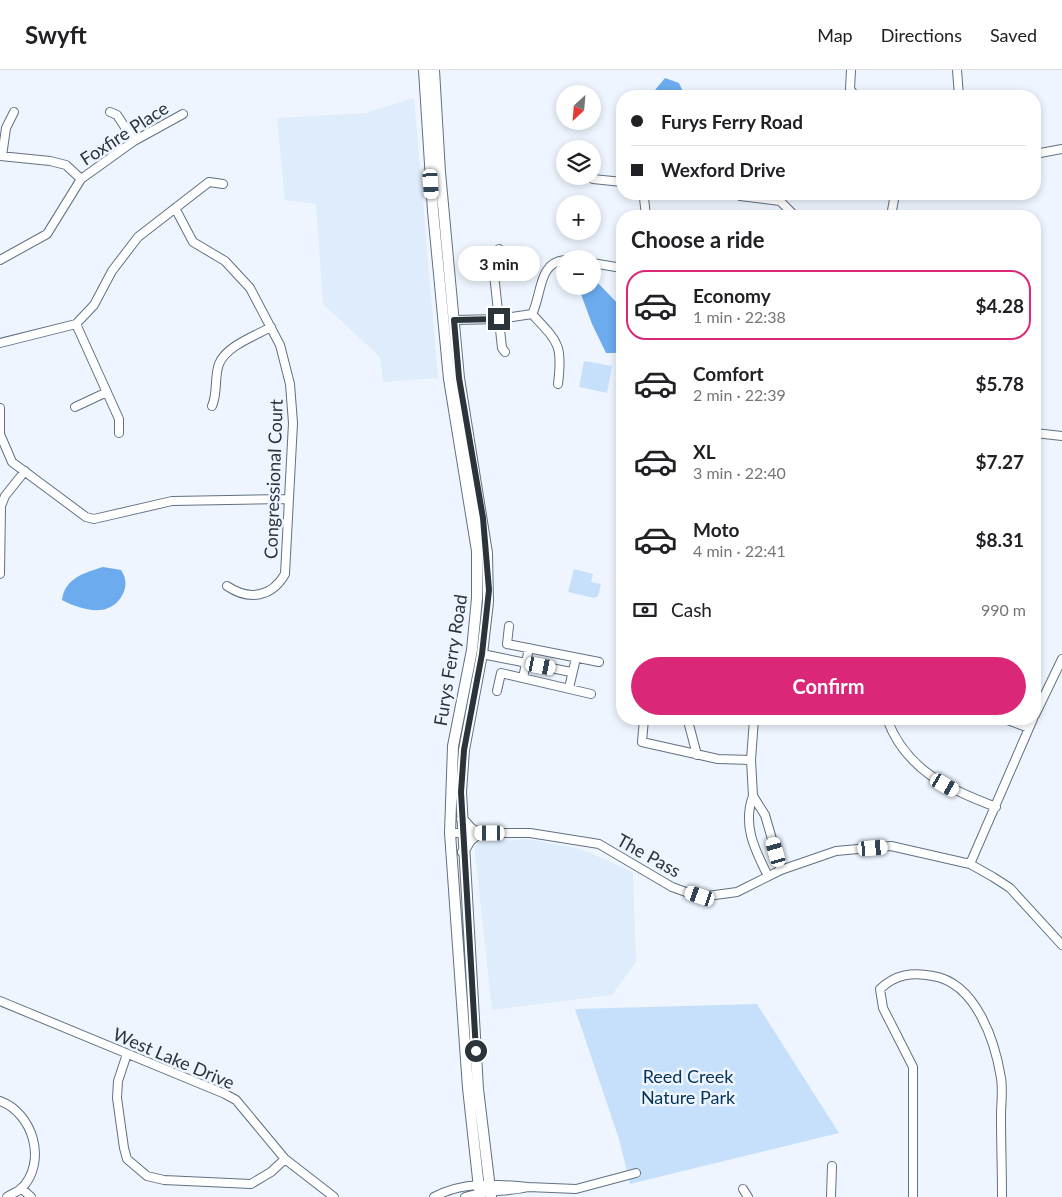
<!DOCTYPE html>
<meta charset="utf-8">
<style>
:root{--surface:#fff;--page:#f2f2f2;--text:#202124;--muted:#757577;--line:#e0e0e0;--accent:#db2777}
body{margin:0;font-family:Lato,sans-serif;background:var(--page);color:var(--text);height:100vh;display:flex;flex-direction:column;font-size:19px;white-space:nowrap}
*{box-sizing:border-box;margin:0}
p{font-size:16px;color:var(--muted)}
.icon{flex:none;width:28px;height:28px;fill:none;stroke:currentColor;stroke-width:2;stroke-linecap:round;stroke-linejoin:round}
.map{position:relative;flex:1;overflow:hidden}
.drawer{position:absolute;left:616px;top:140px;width:425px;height:515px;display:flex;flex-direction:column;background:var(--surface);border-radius:20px;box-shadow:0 2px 8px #0003}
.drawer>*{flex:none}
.top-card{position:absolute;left:616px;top:20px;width:425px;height:110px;border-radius:20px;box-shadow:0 2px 8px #0003;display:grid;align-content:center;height:110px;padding:0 15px;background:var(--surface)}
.needle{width:32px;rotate:206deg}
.fabs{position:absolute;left:556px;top:15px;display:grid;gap:10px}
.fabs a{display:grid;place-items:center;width:45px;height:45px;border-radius:50%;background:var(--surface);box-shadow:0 2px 8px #0003;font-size:25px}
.end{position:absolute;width:22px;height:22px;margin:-11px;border:6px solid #2b333b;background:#fff;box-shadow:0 0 0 2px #fff}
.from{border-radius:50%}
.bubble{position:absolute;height:35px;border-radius:18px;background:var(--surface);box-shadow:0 2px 8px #0003;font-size:16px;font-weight:700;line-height:35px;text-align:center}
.car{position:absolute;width:15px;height:30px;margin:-15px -8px;border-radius:6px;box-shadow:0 0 4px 1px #0007;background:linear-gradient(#fff 24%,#345 0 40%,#fff 0 76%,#345 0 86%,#fff 0)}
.top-card b{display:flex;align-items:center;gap:18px;height:48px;font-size:19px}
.top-card b+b{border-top:1px solid var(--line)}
.top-card i{width:12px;height:12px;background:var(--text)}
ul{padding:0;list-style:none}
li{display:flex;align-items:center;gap:15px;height:70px;margin:0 10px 8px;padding:0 5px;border:2px solid transparent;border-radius:20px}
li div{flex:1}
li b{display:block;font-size:19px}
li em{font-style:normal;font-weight:700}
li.selected{border-color:var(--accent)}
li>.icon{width:45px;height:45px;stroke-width:1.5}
h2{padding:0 15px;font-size:22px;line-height:60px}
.pay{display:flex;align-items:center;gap:12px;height:55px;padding:0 15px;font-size:19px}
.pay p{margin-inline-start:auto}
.primary-button{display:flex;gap:10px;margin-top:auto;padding:10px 15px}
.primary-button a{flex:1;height:58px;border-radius:30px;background:var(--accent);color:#fff;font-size:20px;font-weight:700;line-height:58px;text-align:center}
header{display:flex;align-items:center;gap:30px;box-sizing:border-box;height:70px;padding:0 25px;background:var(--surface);border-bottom:1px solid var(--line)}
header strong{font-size:24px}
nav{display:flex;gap:28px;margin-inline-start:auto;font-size:18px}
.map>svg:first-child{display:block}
.built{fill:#deecfc}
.green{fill:#c6e0fb}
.water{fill:#6cacee}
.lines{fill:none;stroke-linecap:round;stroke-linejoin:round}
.minor-casing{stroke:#607183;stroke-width:10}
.major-casing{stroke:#607183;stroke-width:12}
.minor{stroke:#fff;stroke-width:8}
.major{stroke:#fff;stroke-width:10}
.route{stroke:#2b333b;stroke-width:6}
.labels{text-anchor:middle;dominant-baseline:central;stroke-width:5;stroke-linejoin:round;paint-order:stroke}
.street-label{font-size:18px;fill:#2b333b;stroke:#eef5fe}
.park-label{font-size:18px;fill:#02335c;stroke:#eef5fe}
</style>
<header>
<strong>Swyft</strong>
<nav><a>Map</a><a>Directions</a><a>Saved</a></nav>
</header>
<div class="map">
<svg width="1062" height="1127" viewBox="0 0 1062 1127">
<rect width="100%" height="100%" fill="#eef5fe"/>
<path class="built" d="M414,28l24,280 -55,4 -3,-25 -57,-53 -7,-100 -31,-4 -8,-82 89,-5z
M526,769l55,10 52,23 3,90 -24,33 -120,15 -18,-167z"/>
<path class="green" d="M584,291l28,5 -5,27 -28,-6z
M574,499l19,5 -2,8 10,2 -3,12 -4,2 -26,-6z
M757,934l82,129 -209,51 -11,-45 -44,-130z"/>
<path class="water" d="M665,8l14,5 6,13h-35z
M594,209l28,29v42l-7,3h-9l-14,-29 -14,-38h14z
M103,497l18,3c12,16 -2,39 -21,40 -13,1 -27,-4 -38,-10 3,-22 22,-27 41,-33z"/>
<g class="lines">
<defs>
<path id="minor" d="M851,0l-1,19 5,7
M957,0l2,26
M110,42l7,3 17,26
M1035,84l27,-5
M0,86l50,5 16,4 15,14
M2,86l4,-28 8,-16
M591,106l2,3 29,3
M641,124l3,4 2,18
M740,126l40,5 15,15
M175,138l18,34 32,19 25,27 30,57 10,39 3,39 -8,151c-13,23 -36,27 -58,12
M891,146l4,-22
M499,179l-6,16 9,83 3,4
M0,190l47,-26 34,-55 53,-38 49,-27
M592,193l30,5
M532,244c26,28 31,30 26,70
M454,250l45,-1 33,-5c10,-19 6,-52 33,-54
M76,254l43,95v14
M0,273l76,-19 18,-19 18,-34 26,-34 71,-55 14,2
M212,336c6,-13 2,-29 7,-42 7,-18 36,-28 52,-37
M75,337l32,-15
M0,338v26l12,28 74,55 8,2 78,-18 116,-2
M1035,363l27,3
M0,504l1,-68 4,-10 20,-25
M509,556l-2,18 92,18
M482,584l89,18
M523,608l6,-30
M569,618l7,-30
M497,621l4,-18 90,21
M1035,645l27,-56
M644,649l-2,23 76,17 33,1
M686,649l2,2 9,34
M754,649l-3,41 2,36 12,19 16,55
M887,649c19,51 61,70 109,88
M1005,649l24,9
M753,726c-11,29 2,54 15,80
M450,763h80l69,11 73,43 28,10 37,-5 44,-22 55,-19 55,-5 79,18 23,13 17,11 52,57
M970,794l63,-145
M0,931l225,93 11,6 49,59 49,38
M127,984l-9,27 -1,17 7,50 3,11 20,17 17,4 87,4 20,-12 14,-13
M0,1031c33,12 48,61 21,88 -4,3 -10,5 -14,8
M528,1117l48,2 60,-16
M21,1118l10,9
M743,1119l5,8
M434,1127c29,-16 63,-13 94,-10 -21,5 -43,3 -63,10
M831,1127l1,-31
M913,1127v-130l-30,-59 -3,-19c16,-15 32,-17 53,-13 43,7 62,65 68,102 2,12 0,26 0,38 0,27 1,54 1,81"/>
<path id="major" d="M424,0l9,141 16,168 28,172v47l-5,52 -19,96 -3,87 18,255 12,109
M434,0l6,102 19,206 28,175 1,49 -6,52 -18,96 -3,42 17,297 13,108
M462,749l9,10 8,4 -9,7 -7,12"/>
</defs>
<use href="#minor" class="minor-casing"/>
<use href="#major" class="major-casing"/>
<use href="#minor" class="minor"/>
<use href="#major" class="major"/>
</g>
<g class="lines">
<path class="route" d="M476,981l-15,-259 3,-42 18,-96 7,-64 -6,-72 -24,-140 -5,-58 45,-1"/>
</g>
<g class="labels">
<g class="street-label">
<text transform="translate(124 63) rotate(-33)">Foxfire Place</text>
<text transform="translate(273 409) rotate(-88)">Congressional Court</text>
<text transform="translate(450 590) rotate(-81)">Furys Ferry Road</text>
<text transform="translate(649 785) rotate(29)">The Pass</text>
<text transform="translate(174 988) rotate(23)">West Lake Drive</text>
</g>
<g class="park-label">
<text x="688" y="1006">Reed Creek<tspan x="688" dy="21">Nature Park</tspan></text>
</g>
</g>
</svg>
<div class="fabs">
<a><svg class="needle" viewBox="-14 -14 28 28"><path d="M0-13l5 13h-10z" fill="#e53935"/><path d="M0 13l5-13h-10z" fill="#757577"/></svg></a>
<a><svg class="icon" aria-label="layers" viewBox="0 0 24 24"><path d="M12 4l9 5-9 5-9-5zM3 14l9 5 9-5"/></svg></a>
<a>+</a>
<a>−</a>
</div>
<i class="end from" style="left:476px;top:981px"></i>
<i class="end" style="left:499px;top:249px"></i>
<div class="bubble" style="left:458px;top:176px;width:82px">3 min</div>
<i class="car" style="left:431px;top:114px;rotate:176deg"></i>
<i class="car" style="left:541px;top:596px;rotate:101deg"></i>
<i class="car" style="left:945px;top:715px;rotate:120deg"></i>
<i class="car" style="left:490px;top:763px;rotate:270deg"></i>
<i class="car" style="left:873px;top:778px;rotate:85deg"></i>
<i class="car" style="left:776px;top:782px;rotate:344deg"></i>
<i class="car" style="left:700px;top:826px;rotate:289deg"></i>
<div class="top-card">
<b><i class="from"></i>Furys Ferry Road</b>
<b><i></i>Wexford Drive</b>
</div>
<section class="drawer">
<h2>Choose a ride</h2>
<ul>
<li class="selected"><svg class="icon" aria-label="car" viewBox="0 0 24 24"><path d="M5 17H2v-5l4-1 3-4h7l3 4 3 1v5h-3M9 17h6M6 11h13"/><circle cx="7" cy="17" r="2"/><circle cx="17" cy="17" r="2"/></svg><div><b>Economy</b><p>1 min · 22:38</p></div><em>$4.28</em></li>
<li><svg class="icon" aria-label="car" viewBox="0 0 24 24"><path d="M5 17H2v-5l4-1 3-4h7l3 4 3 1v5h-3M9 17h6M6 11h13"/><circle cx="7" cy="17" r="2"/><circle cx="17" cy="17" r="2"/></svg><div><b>Comfort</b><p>2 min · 22:39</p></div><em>$5.78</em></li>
<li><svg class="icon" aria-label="car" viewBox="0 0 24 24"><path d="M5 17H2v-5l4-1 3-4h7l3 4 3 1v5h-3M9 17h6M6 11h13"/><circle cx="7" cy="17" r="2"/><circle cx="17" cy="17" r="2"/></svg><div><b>XL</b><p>3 min · 22:40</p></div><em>$7.27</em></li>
<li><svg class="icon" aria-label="car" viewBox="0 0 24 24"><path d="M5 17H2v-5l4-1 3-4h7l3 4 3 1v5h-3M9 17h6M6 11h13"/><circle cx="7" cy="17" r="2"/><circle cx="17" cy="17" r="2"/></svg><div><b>Moto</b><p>4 min · 22:41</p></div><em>$8.31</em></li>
</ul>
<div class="pay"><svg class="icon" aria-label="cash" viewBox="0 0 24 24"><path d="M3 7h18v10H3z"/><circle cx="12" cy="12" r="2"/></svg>Cash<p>990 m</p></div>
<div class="primary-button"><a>Confirm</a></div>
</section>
</div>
